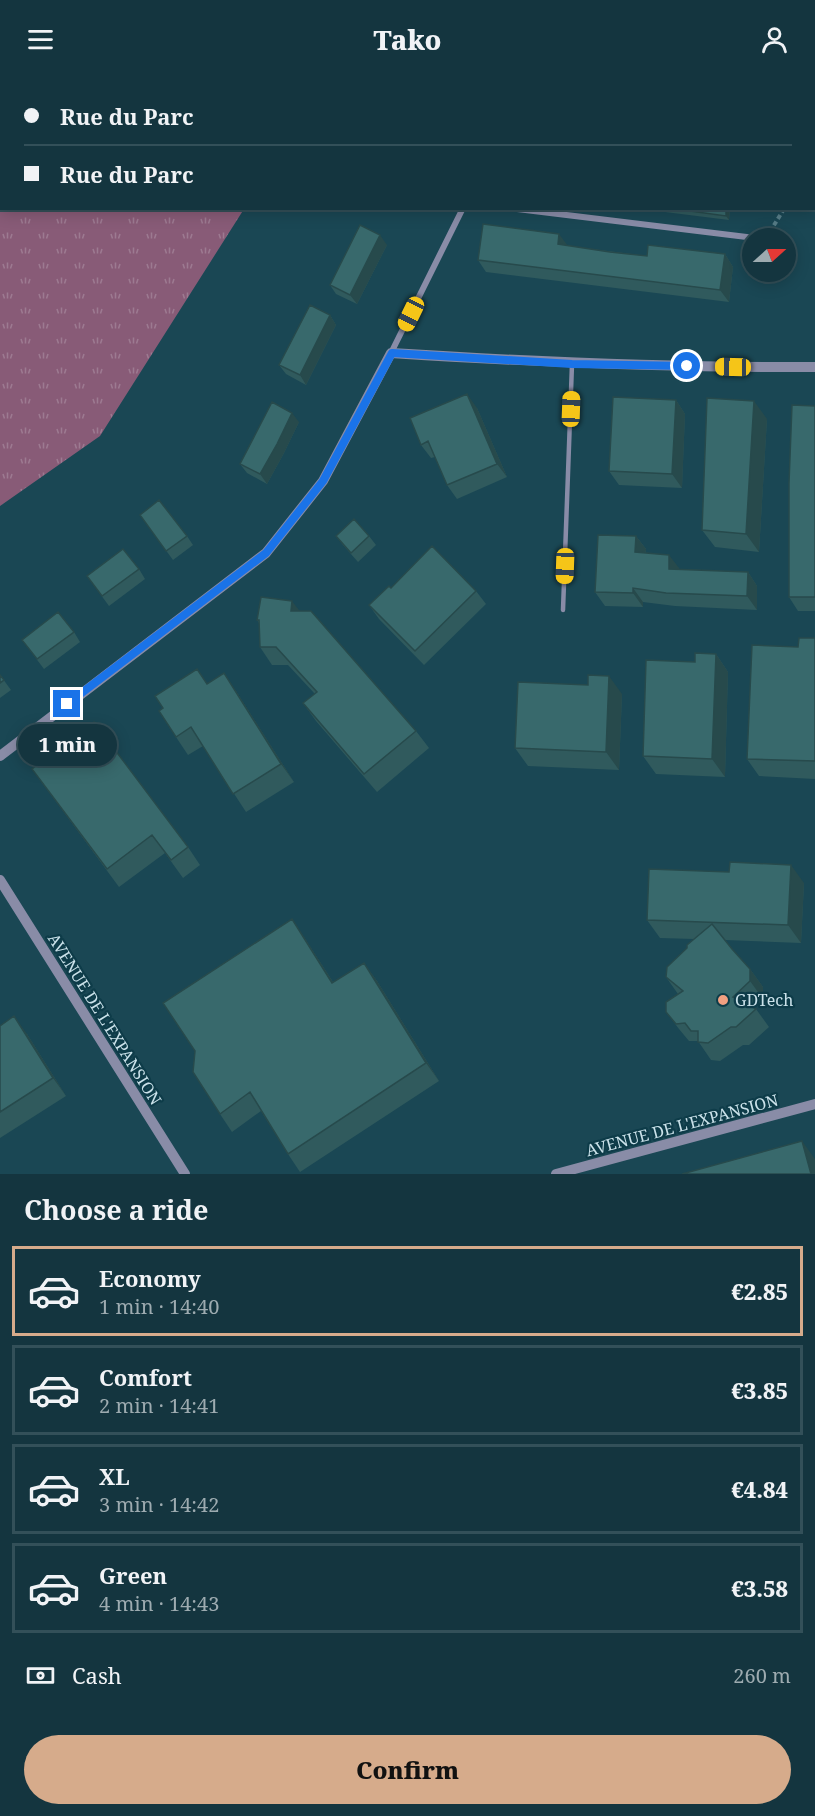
<!DOCTYPE html>
<meta charset="utf-8">
<style>
:root{--surface:#14353f;--page:#1d3d46;--text:#f1f3f6;--muted:#9dabb0;--line:#335059;--accent:#d6ab8b}
body{margin:0;font-family:"Noto Serif",serif;background:var(--page);color:var(--text);height:100vh;display:flex;flex-direction:column;font-size:22px;white-space:nowrap}
*{box-sizing:border-box;margin:0}
p{font-size:20px;color:var(--muted)}
.icon{flex:none;width:33px;height:33px;fill:none;stroke:currentColor;stroke-width:2;stroke-linecap:round;stroke-linejoin:round}
.map{position:relative;height:1096px;overflow:hidden}
.side{display:flex;flex-direction:column;background:var(--surface);flex:1}
.side>*{flex:none}
.top-card{position:absolute;left:0px;top:0px;width:816px;height:132px;box-shadow:0 3px 15px #0003,0 0 0 2px var(--line);display:grid;align-content:center;height:132px;padding:0 24px;background:var(--surface)}
.needle{width:39px;rotate:69deg}
.tools{position:absolute;left:742px;top:150px;display:grid;gap:12px}
.tools a{display:grid;place-items:center;width:54px;height:54px;border-radius:50%;background:var(--surface);box-shadow:0 3px 15px #0003,0 0 0 2px var(--line);font-size:30px}
.end{position:absolute;width:27px;height:27px;margin:-14px;border:8px solid #1a73e8;background:#fff;box-shadow:0 0 0 3px #fff}
.from{border-radius:50%}
.bubble{position:absolute;height:42px;border-radius:21px;background:var(--surface);box-shadow:0 3px 15px #0003,0 0 0 2px var(--line);font-size:20px;font-weight:800;line-height:42px;text-align:center}
.car{position:absolute;width:18px;height:36px;margin:-18px -9px;border-radius:8px;box-shadow:0 0 4px 2px #0007;background:linear-gradient(#f5c518 24%,#345 0 40%,#f5c518 0 76%,#345 0 86%,#f5c518 0)}
.top-card b{display:flex;align-items:center;gap:21px;height:57px;font-size:22px}
.top-card b+b{border-top:2px solid var(--line)}
.top-card i{width:15px;height:15px;background:var(--text)}
ul{padding:0;list-style:none}
li{display:flex;align-items:center;gap:18px;height:90px;margin:0 12px 9px;padding:0 12px;border:3px solid var(--line);border-radius:0px}
li div{flex:1}
li b{display:block;font-size:22px}
li em{font-style:normal;font-weight:800}
li.current{border-color:var(--accent)}
li>.icon{width:54px;height:54px;stroke-width:1.5}
h2{padding:0 24px;font-size:27px;line-height:72px}
.pay{display:flex;align-items:center;gap:15px;height:66px;padding:0 24px;font-size:22px}
.pay p{margin-inline-start:auto}
.primary-button{display:flex;gap:12px;margin-top:auto;padding:12px 24px}
.primary-button a{flex:1;height:69px;border-radius:36px;background:var(--accent);color:#111;font-size:24px;font-weight:800;line-height:69px;text-align:center}
header{display:flex;justify-content:space-between;align-items:center;height:78px;padding:0 24px;background:var(--surface);font-size:27px;font-weight:800}
.map>svg:first-child{display:block}
.grass{fill:url(#grass-tufts)}
.lines{fill:none;stroke-linecap:round;stroke-linejoin:round}
.path{stroke:#577d88;stroke-width:4;stroke-dasharray:4.5 3;stroke-linecap:butt}
.service{stroke:#898ca7;stroke-width:4.5}
.minor{stroke:#898ca7;stroke-width:6}
.tertiary{stroke:#898ca7;stroke-width:10}
.wall{fill:#305a5d}
.shaded-wall{fill:#274a4c}
.building{fill:#38696c;stroke:#274a4c;stroke-width:1.5}
.route{stroke:#1a73e8;stroke-width:8}
.poi-dot{fill:#f2a081;stroke:#0e3c49;stroke-width:2}
.labels{text-anchor:middle;dominant-baseline:central;stroke-width:4.5;stroke-linejoin:round;paint-order:stroke}
.poi-label{font-size:16px;fill:#cbe2ea;stroke:#0e3c49;text-anchor:start}
.street-label{font-size:16px;fill:#cbe2ea;stroke:#0e3c49}
</style>
<header><svg class="icon" aria-label="menu" viewBox="0 0 24 24"><path d="M4 6h16M4 12h16M4 18h16"/></svg>Tako<svg class="icon" aria-label="person" viewBox="0 0 24 24"><circle cx="12" cy="8" r="4"/><path d="M4 21q1-7 8-7t8 7"/></svg></header>
<div class="map">
<svg width="815" height="1096" viewBox="0 0 815 1096">
<defs>
<pattern id="grass-tufts" width="24" height="20" patternUnits="userSpaceOnUse" patternTransform="scale(1.5)"><rect width="24" height="20" fill="#885b77"/><path d="M3 7l-1-3M5 7V3M7 7l1-3M15 17l-1-3M17 17v-4M19 17l1-3" fill="none" stroke="#9d7a91"/></pattern>
</defs>
<rect width="100%" height="100%" fill="#1a4754"/>
<path class="grass" d="M0,0h326l-1,2h-323v128l242,1 -144,227 -100,70z"/>
<g class="lines">
<path class="path" d="M766,160l18,-29 31,1"/>
<path class="service" d="M563,532l9,-246"/>
<path class="minor" d="M526,2l1,-2
M814,38h1
M509,130l246,30
M391,275l72,-145"/>
<path class="tertiary" d="M0,678l266,-203 57,-72 68,-128c142,9 283,15 424,14
M0,802l185,294
M556,1096l259,-70"/>
</g>
<path class="wall" d="M753,0h62v8l-1,-6h-49z
M633,130h97l-1,12z
M387,167l-30,59 -21,-10 -6,-9z
M568,168l79,10 78,-2 8,13 -4,35 -243,-30 -8,-12z
M330,237l6,10 -30,60 -20,-11 -7,-9z
M676,322l9,14 -3,74 -63,-3 -10,-14z
M815,328v205h-17l-9,-14z
M477,330l30,69 -50,22 -10,-14 -12,-28 -4,1 -10,-13z
M767,341l-8,133 -44,-5 -13,-17z
M299,344l-15,31 -17,31 -20,-11 -7,-9z
M140,437l47,21 6,9 -20,15z
M336,458h33l7,9 -18,17 -15,-17z
M636,458l10,13v4l33,15v1l69,3 9,14v24l-82,-4 -32,-4v5l-38,-1 -10,-14z
M139,491l6,10 -36,27 -22,-30z
M391,510l85,3 10,13 -62,61 -45,-46 -10,-14z
M299,533l117,120 13,17 -52,44 -61,-71 -13,-18 12,-9 -27,-29h-16l-12,-18 -1,-24 -2,-3z
M74,554l6,10 -36,27 -22,-29z
M815,560v141l-56,-3 -12,-17 51,-112z
M716,576l12,18 -3,105 -69,-3 -13,-18z
M0,597l11,15 -11,8z
M207,606l29,7 58,91 -48,30 -43,-66 -15,9 -12,-18z
M622,616l-3,76 -91,-4 -13,-18z
M32,691l156,78 12,18 -17,13 -18,-25 -46,34z
M804,805l-3,60 -76,-3 7,9 18,20 13,18v12l-9,9 2,1 13,18 -20,18h-6l-23,16 -9,-1 -13,-19h-9l-10,-12 -13,-17 12,-18 -12,-17 28,-38 -34,-1 -13,-18z
M304,859l29,45 31,-19 13,18 62,100 -139,91 -12,-18 -27,-43 -29,21 -12,-18z
M0,948l27,8 39,62 -66,42z"/>
<path class="shaded-wall" d="M726,130h4l-1,12 -3,-4z
M559,156l9,12 -10,-2z
M380,157l7,10 -30,59 -7,-9z
M725,176l8,13 -4,35 -9,-12z
M330,237l6,10 -30,60 -6,-10z
M467,316l10,14 30,69 -10,-13z
M676,322l9,14 -3,74 -10,-14z
M754,323l13,18 -8,133 -13,-18z
M292,335l7,9 -15,31 -17,31 -7,-10z
M636,458l10,13 -1,17 -10,-14z
M669,477l10,13v15l-10,-14z
M748,494l9,14v24l-10,-14z
M633,510l10,14v5l-10,-14z
M292,523l13,17 -14,-7z
M716,576l12,18 -3,105 -13,-18z
M224,595l12,18 58,91 -13,-18z
M609,598l13,18 -3,76 -13,-18z
M791,787l13,18 -3,60 -13,-18z
M292,841l12,18 41,64 -13,-18z
M364,885l13,18 62,100 -13,-18z
M750,891l13,18v12l-13,-18z
M14,938l13,18 39,62 -13,-18z
M802,1063l13,18v15h-4z"/>
<path class="building" d="M789,0h26v3l-1,-1h-13z
M668,130h58v8z
M483,146l76,10 -1,10 52,8 37,4 1,-11 77,9 -5,36 -242,-30z
M360,147l20,10 -30,60 -20,-10z
M310,227l20,10 -30,60 -21,-10z
M467,316l30,70 -50,21 -19,-44 -7,4 -11,-27z
M613,319l63,3 -4,74 -63,-3z
M707,320l47,3 -8,133 -44,-4z
M272,324l20,11 -15,31 -17,30 -20,-10z
M792,327l23,1v191h-26v-114z
M159,422l28,36 -21,15 -26,-36z
M354,441l15,17 -18,17 -15,-17z
M598,457l38,1 -1,16 34,3v14l79,3 -1,24 -81,-3 -33,-5v5l-38,-1z
M432,468l44,45 -61,60 -46,-46 20,-19 2,2z
M123,471l16,20 -37,27 -15,-20z
M261,519l31,4 -1,10h20l105,120 -52,43 -61,-71 14,-11 -41,-45h-16l-1,-27h-2z
M58,534l16,20 -37,27 -15,-19z
M799,560h16v123l-68,-2 5,-114 46,2z
M695,575l21,1 -4,105 -69,-3 3,-96 49,2z
M197,591l10,15 17,-11 57,91 -48,30 -42,-67 -15,10 -17,-26 4,-3 -8,-12z
M0,597l4,5 -4,3z
M588,597l21,1 -3,76 -91,-4 3,-66 70,3z
M94,644l94,125 -17,13 -19,-25 -45,34 -75,-100z
M730,784l61,3 -3,60 -141,-5 2,-51 80,3z
M292,841l40,64 32,-20 62,100 -138,91 -38,-62 -30,22 -27,-42 2,-21 -32,-48z
M712,846l20,25 18,20v12l-17,16 23,12 -20,18h-5l-23,16 -10,-1v-11h-7l-6,-8 -9,1 -10,-12v-10l17,-11 -17,-14 1,-10 20,-19v-3z
M14,938l39,62 -53,34v-86z
M802,1063l9,33h-129z"/>
<g class="lines">
<path class="route" d="M67,626l199,-151 57,-72 69,-128 180,11 115,2"/>
</g>
<circle class="poi-dot" cx="723" cy="922" r="6"/>
<g class="labels">
<g class="poi-label">
<text x="735" y="922">GDTech</text>
</g>
<g class="street-label">
<text transform="translate(105 941) rotate(58)">AVENUE DE L'EXPANSION</text>
<text transform="translate(682 1047) rotate(-15)">AVENUE DE L'EXPANSION</text>
</g>
</g>
</svg>
<div class="tools">
<a><svg class="needle" viewBox="-14 -14 28 28"><path d="M0-13l5 13h-10z" fill="#e53935"/><path d="M0 13l5-13h-10z" fill="#9dabb0"/></svg></a>
</div>
<i class="end from" style="left:687px;top:288px"></i>
<i class="end" style="left:67px;top:626px"></i>
<div class="bubble" style="left:18px;top:646px;width:99px">1 min</div>
<i class="car" style="left:411px;top:236px;rotate:206deg"></i>
<i class="car" style="left:733px;top:289px;rotate:271deg"></i>
<i class="car" style="left:571px;top:331px;rotate:2deg"></i>
<i class="car" style="left:565px;top:488px;rotate:182deg"></i>
<div class="top-card">
<b><i class="from"></i>Rue du Parc</b>
<b><i></i>Rue du Parc</b>
</div>
</div>
<section class="side">
<h2>Choose a ride</h2>
<ul>
<li class="current"><svg class="icon" aria-label="car" viewBox="0 0 24 24"><path d="M5 17H2v-5l4-1 3-4h7l3 4 3 1v5h-3M9 17h6M6 11h13"/><circle cx="7" cy="17" r="2"/><circle cx="17" cy="17" r="2"/></svg><div><b>Economy</b><p>1 min · 14:40</p></div><em>€2.85</em></li>
<li><svg class="icon" aria-label="car" viewBox="0 0 24 24"><path d="M5 17H2v-5l4-1 3-4h7l3 4 3 1v5h-3M9 17h6M6 11h13"/><circle cx="7" cy="17" r="2"/><circle cx="17" cy="17" r="2"/></svg><div><b>Comfort</b><p>2 min · 14:41</p></div><em>€3.85</em></li>
<li><svg class="icon" aria-label="car" viewBox="0 0 24 24"><path d="M5 17H2v-5l4-1 3-4h7l3 4 3 1v5h-3M9 17h6M6 11h13"/><circle cx="7" cy="17" r="2"/><circle cx="17" cy="17" r="2"/></svg><div><b>XL</b><p>3 min · 14:42</p></div><em>€4.84</em></li>
<li><svg class="icon" aria-label="car" viewBox="0 0 24 24"><path d="M5 17H2v-5l4-1 3-4h7l3 4 3 1v5h-3M9 17h6M6 11h13"/><circle cx="7" cy="17" r="2"/><circle cx="17" cy="17" r="2"/></svg><div><b>Green</b><p>4 min · 14:43</p></div><em>€3.58</em></li>
</ul>
<div class="pay"><svg class="icon" aria-label="cash" viewBox="0 0 24 24"><path d="M3 7h18v10H3z"/><circle cx="12" cy="12" r="2"/></svg>Cash<p>260 m</p></div>
<div class="primary-button"><a>Confirm</a></div>
</section>
